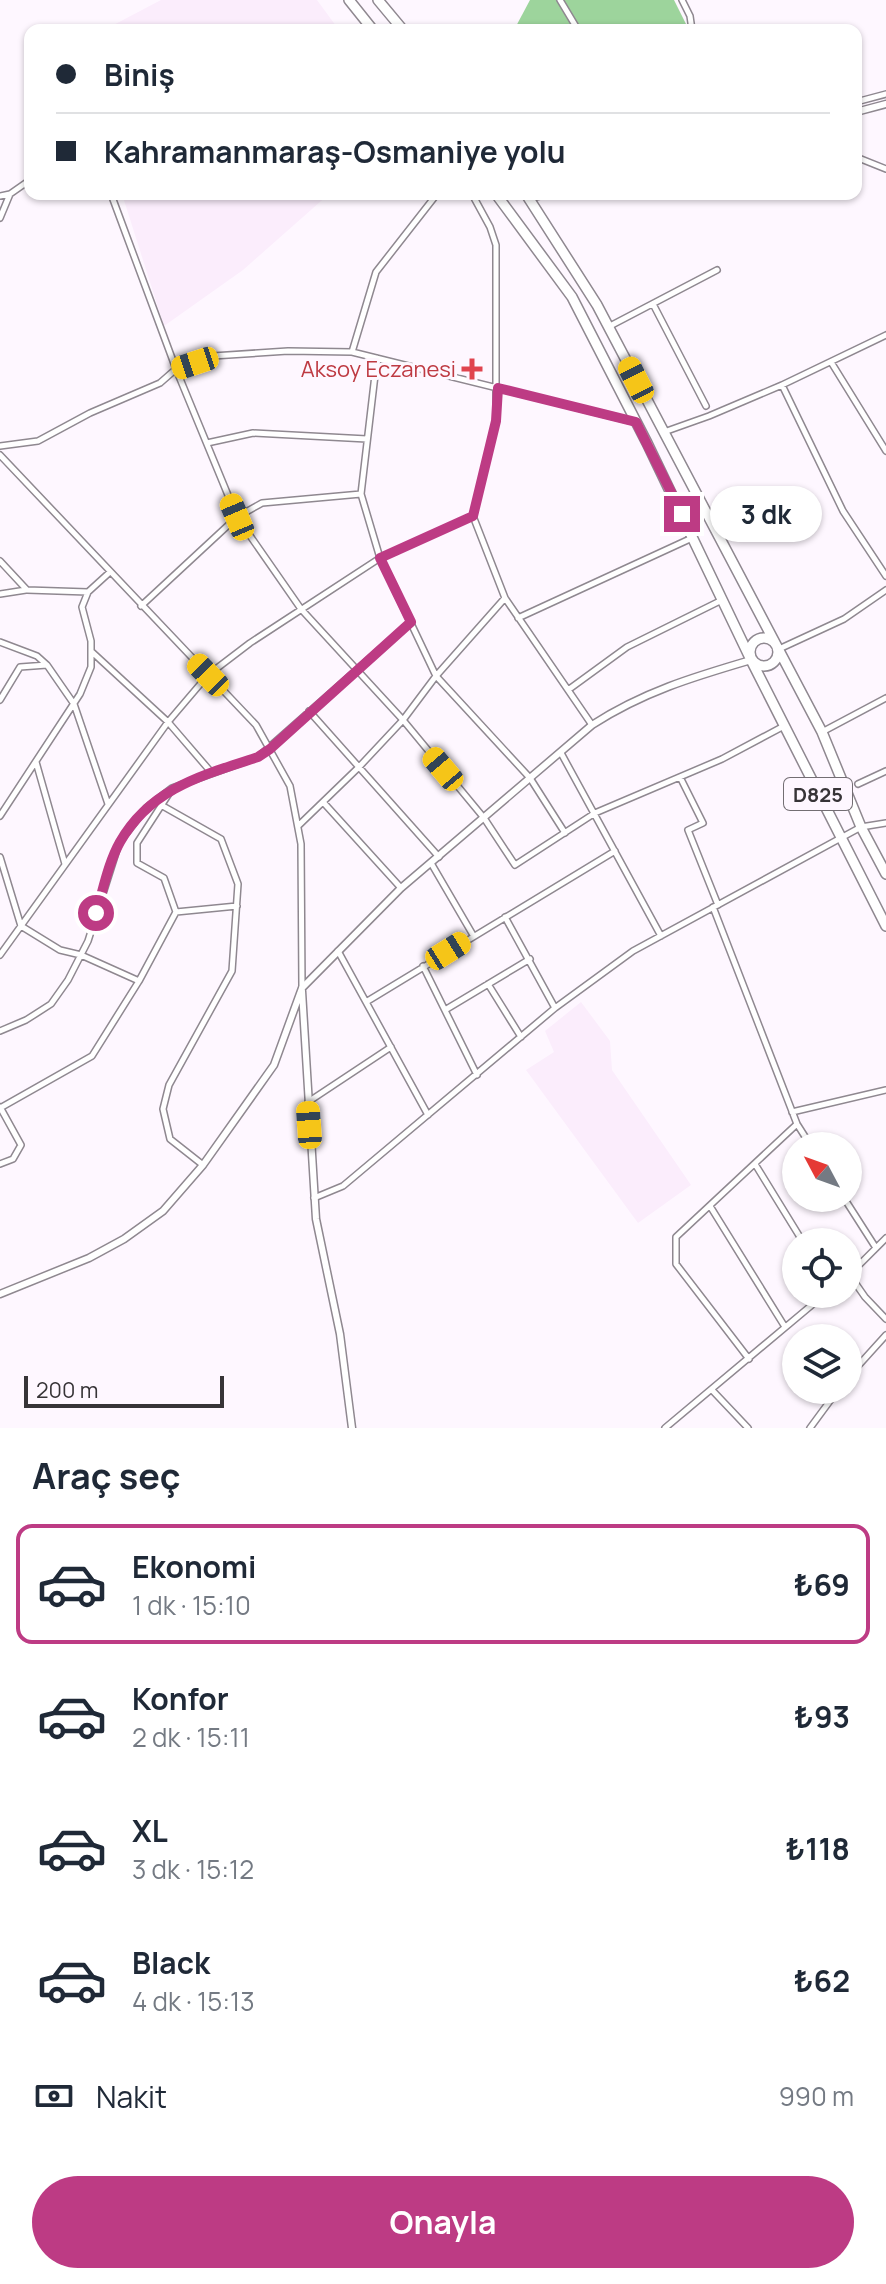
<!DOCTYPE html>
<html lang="tr">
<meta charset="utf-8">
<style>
:root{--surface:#fff;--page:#f6f6f7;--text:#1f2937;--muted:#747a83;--line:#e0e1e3;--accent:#bd3b84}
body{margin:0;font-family:Manrope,sans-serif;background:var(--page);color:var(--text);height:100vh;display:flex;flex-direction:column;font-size:30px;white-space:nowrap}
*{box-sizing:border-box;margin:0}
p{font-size:26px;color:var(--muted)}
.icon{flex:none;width:44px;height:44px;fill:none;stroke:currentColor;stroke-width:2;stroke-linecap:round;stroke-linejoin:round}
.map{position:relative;height:1428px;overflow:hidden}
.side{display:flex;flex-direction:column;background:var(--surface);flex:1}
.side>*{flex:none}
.guide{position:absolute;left:24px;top:24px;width:838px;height:176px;border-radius:16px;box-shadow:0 2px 6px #0004;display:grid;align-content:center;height:176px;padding:0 32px;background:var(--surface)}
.needle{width:52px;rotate:311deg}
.controls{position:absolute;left:782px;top:1132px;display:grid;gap:16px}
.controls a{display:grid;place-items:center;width:80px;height:80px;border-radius:50%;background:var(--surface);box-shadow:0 2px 6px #0004;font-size:40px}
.scale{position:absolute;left:24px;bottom:20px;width:200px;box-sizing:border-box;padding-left:8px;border:4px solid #373437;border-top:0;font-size:22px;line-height:28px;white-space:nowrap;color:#373437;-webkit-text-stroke:6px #fef7ff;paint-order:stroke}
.end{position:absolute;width:36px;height:36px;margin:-18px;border:10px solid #bd3b84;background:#fff;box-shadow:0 0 0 4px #fff}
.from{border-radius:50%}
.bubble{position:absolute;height:56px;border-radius:28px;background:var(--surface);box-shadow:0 2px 6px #0004;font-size:26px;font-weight:700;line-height:56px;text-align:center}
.car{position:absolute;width:24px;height:48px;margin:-24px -12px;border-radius:10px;box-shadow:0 0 6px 2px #0007;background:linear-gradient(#f5c518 24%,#345 0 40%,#f5c518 0 76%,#345 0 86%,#f5c518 0)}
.guide b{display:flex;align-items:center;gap:28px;height:76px;font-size:30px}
.guide b+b{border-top:2px solid var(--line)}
.guide i{width:20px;height:20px;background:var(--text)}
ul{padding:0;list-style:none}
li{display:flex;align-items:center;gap:24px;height:120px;margin:0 16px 12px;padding:0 16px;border:4px solid transparent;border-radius:16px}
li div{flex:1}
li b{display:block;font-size:30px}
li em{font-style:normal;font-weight:700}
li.on{border-color:var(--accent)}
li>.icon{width:72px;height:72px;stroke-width:1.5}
h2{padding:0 32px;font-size:36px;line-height:96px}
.pay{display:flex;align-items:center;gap:20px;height:88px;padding:0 32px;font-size:30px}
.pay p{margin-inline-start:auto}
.button{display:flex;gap:16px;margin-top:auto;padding:16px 32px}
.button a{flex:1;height:92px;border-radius:48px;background:var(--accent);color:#fff;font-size:32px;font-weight:700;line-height:92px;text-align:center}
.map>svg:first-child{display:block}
.built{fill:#fbedfc}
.forest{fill:#9dd49c}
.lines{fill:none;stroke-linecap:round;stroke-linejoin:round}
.minor-casing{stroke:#8f8890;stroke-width:8}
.tertiary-casing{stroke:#8f8890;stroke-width:9}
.trunk-casing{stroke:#8f8890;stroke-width:12}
.minor{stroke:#fff;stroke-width:5}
.tertiary{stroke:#fff;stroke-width:6}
.trunk{stroke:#fff;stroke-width:9}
.route{stroke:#bd3b84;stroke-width:10}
.health-dot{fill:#e0444e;stroke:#fef7ff;stroke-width:3}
.labels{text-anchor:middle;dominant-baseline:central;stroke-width:6;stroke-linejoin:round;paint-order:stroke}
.shield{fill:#fef7ff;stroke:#736e73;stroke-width:2}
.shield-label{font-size:20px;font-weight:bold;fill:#373437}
.health-label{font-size:22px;fill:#be3a42;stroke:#fef7ff;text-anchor:end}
</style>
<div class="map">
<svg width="886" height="1428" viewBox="0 0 886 1428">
<rect width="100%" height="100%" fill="#fef7ff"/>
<path class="built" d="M161,0h156l22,30h-235z
M122,194h207l-86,76 -79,56z
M581,1002l29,39 2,29 79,115 -53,38 -112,-153 28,-18 -9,-21z"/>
<path class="forest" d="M530,0h144l15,30h-175z"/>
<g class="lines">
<defs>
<path id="minor" d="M560,0l18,30
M682,0l8,16 2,14
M856,102l30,-8
M856,157l30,12
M111,194l65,175 61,148 64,92 102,111 81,98 31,47 80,-52 127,-54 62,-33
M472,194l18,33 6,18v176l-23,95 32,82 87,127
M0,196l10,-2 20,-14
M0,218l10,-24
M653,304l53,102
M610,326l107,-56
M352,352l24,-80 61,-78
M377,358l-16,136 19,64 56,118 94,102 35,55
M831,362l55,89
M782,385l61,126 43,65
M664,432l45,-16 73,-31 104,-50
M207,443l46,-10 114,6
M0,446l38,-5 52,-28 70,-30 16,-14 37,-13 75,-5 64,1 283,70
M0,455l256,270 34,61 11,58 1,143
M0,561l27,29 61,2
M0,594l26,-4
M141,606l96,-89 25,-14 99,-9
M518,618l174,-80
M0,642l37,14 10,9
M779,649l65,-30 42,-29
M92,652l76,70 43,50
M568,690l59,-43 95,-47
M0,700l20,-33 27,-2 27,39 34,100
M309,711l130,146
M822,732l64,-34
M561,753l100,183
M36,762l29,102
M680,777l23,46 -15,7 30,75
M858,784l28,-13
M323,802l78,86
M161,805l60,34 17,45 -6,87 -63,114 -6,24 7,30 33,26
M0,816l80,-122 11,-27v-26l-9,-34 6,-15 22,-20
M298,826l61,-59 44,-47 33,-44 69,-78
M0,857l21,69 39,24 21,5 58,26
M431,863l42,72
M713,907l84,217 14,22
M176,912l61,-6
M505,917l50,91
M338,951l90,164
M0,955l168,-233 40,-47 42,-32 130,-85 93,-42
M423,966l54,109
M488,984l33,53
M366,1002l249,-151
M445,1010l85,-51
M0,1031l26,-11 25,-16 17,-24 20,-39 31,-98 27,-35 26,-20 86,-31 153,-135
M308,1102l83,-55
M0,1108l92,-52 47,-75 37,-69 -12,-34 -27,-15v-20l33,-51
M792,1112l94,-22
M0,1164l13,-5 8,-14 -21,-38
M755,1164l48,78
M314,1198l29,-12 212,-178 78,-57 228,-124 25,-4
M844,1198l32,50
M710,1206l75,121
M849,1274l16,23 21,22
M848,1276l38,-38
M749,1359l-73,-95v-27l121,-113
M848,1377l38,-42
M712,1390l36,38
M665,1428l160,-134
M810,1428l28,-38"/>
<path id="tertiary" d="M856,112l30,-8
M529,198l17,-4
M302,991l14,228 24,115 12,94
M0,1294l89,-36 35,-19 39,-28 40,-46 71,-100 28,-77 99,-100 191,-163c51,-33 101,-48 159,-65"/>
<path id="trunk" d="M349,0l24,30
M378,0l25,30
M496,194l76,103 75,146 104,217 135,266
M526,194l71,111 225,427 39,95 25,47
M750 652a14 14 0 1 1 28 0a14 14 0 1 1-28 0Z"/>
</defs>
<use href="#minor" class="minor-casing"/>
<use href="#tertiary" class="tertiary-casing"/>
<use href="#trunk" class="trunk-casing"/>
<use href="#minor" class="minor"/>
<use href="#tertiary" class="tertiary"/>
<use href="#trunk" class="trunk"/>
</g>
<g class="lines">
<path class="route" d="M96,913c7,-22 12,-50 24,-71 31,-54 83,-67 138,-85l12,-8 141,-127 -31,-64 93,-42 23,-95 2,-33 138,34 46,92"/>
</g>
<path class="health-dot" d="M468 357h8v8h8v8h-8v8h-8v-8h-8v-8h8z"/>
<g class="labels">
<rect class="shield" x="784" y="778" width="68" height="32" rx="6"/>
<g class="shield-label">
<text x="818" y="794">D825</text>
</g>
<g class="health-label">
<text x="456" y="369">Aksoy Eczanesi</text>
</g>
</g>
</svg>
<div class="controls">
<a><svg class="needle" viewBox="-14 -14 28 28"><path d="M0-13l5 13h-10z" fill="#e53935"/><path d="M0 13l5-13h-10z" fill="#747a83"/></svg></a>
<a><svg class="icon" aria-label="locate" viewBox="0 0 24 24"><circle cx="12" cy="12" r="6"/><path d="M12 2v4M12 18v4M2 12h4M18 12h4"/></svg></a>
<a><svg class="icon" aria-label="layers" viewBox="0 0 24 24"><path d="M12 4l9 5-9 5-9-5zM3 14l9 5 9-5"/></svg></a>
</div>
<div class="scale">200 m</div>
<i class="end from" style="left:96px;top:913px"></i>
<i class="end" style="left:682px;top:514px"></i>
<div class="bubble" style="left:710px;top:486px;width:112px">3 dk</div>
<i class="car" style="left:195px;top:363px;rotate:252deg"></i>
<i class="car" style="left:636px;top:380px;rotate:333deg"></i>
<i class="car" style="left:237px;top:517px;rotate:337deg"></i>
<i class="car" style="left:208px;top:675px;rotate:316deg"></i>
<i class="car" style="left:443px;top:769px;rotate:320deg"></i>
<i class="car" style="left:448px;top:951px;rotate:58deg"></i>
<i class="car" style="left:309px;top:1125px;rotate:356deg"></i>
<div class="guide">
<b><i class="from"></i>Biniş</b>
<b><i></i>Kahramanmaraş-Osmaniye yolu</b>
</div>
</div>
<section class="side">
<h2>Araç seç</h2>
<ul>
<li class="on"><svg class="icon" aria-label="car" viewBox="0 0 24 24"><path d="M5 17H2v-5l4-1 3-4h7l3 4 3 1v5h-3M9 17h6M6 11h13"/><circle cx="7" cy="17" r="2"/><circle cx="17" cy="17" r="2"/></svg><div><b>Ekonomi</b><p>1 dk · 15:10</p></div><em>₺69</em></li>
<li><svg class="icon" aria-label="car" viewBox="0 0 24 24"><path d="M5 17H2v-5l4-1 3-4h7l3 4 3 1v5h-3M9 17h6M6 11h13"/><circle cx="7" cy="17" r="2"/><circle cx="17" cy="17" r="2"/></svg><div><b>Konfor</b><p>2 dk · 15:11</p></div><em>₺93</em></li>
<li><svg class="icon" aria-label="car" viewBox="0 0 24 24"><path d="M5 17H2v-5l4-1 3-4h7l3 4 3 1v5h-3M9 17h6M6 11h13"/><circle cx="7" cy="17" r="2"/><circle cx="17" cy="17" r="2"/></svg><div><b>XL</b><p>3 dk · 15:12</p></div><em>₺118</em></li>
<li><svg class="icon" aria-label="car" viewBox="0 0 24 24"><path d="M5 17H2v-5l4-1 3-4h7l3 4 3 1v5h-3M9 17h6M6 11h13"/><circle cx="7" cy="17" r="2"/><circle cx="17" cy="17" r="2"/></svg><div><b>Black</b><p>4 dk · 15:13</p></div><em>₺62</em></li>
</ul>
<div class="pay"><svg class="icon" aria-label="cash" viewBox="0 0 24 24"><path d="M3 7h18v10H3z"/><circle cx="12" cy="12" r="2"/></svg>Nakit<p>990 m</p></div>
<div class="button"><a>Onayla</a></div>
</section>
